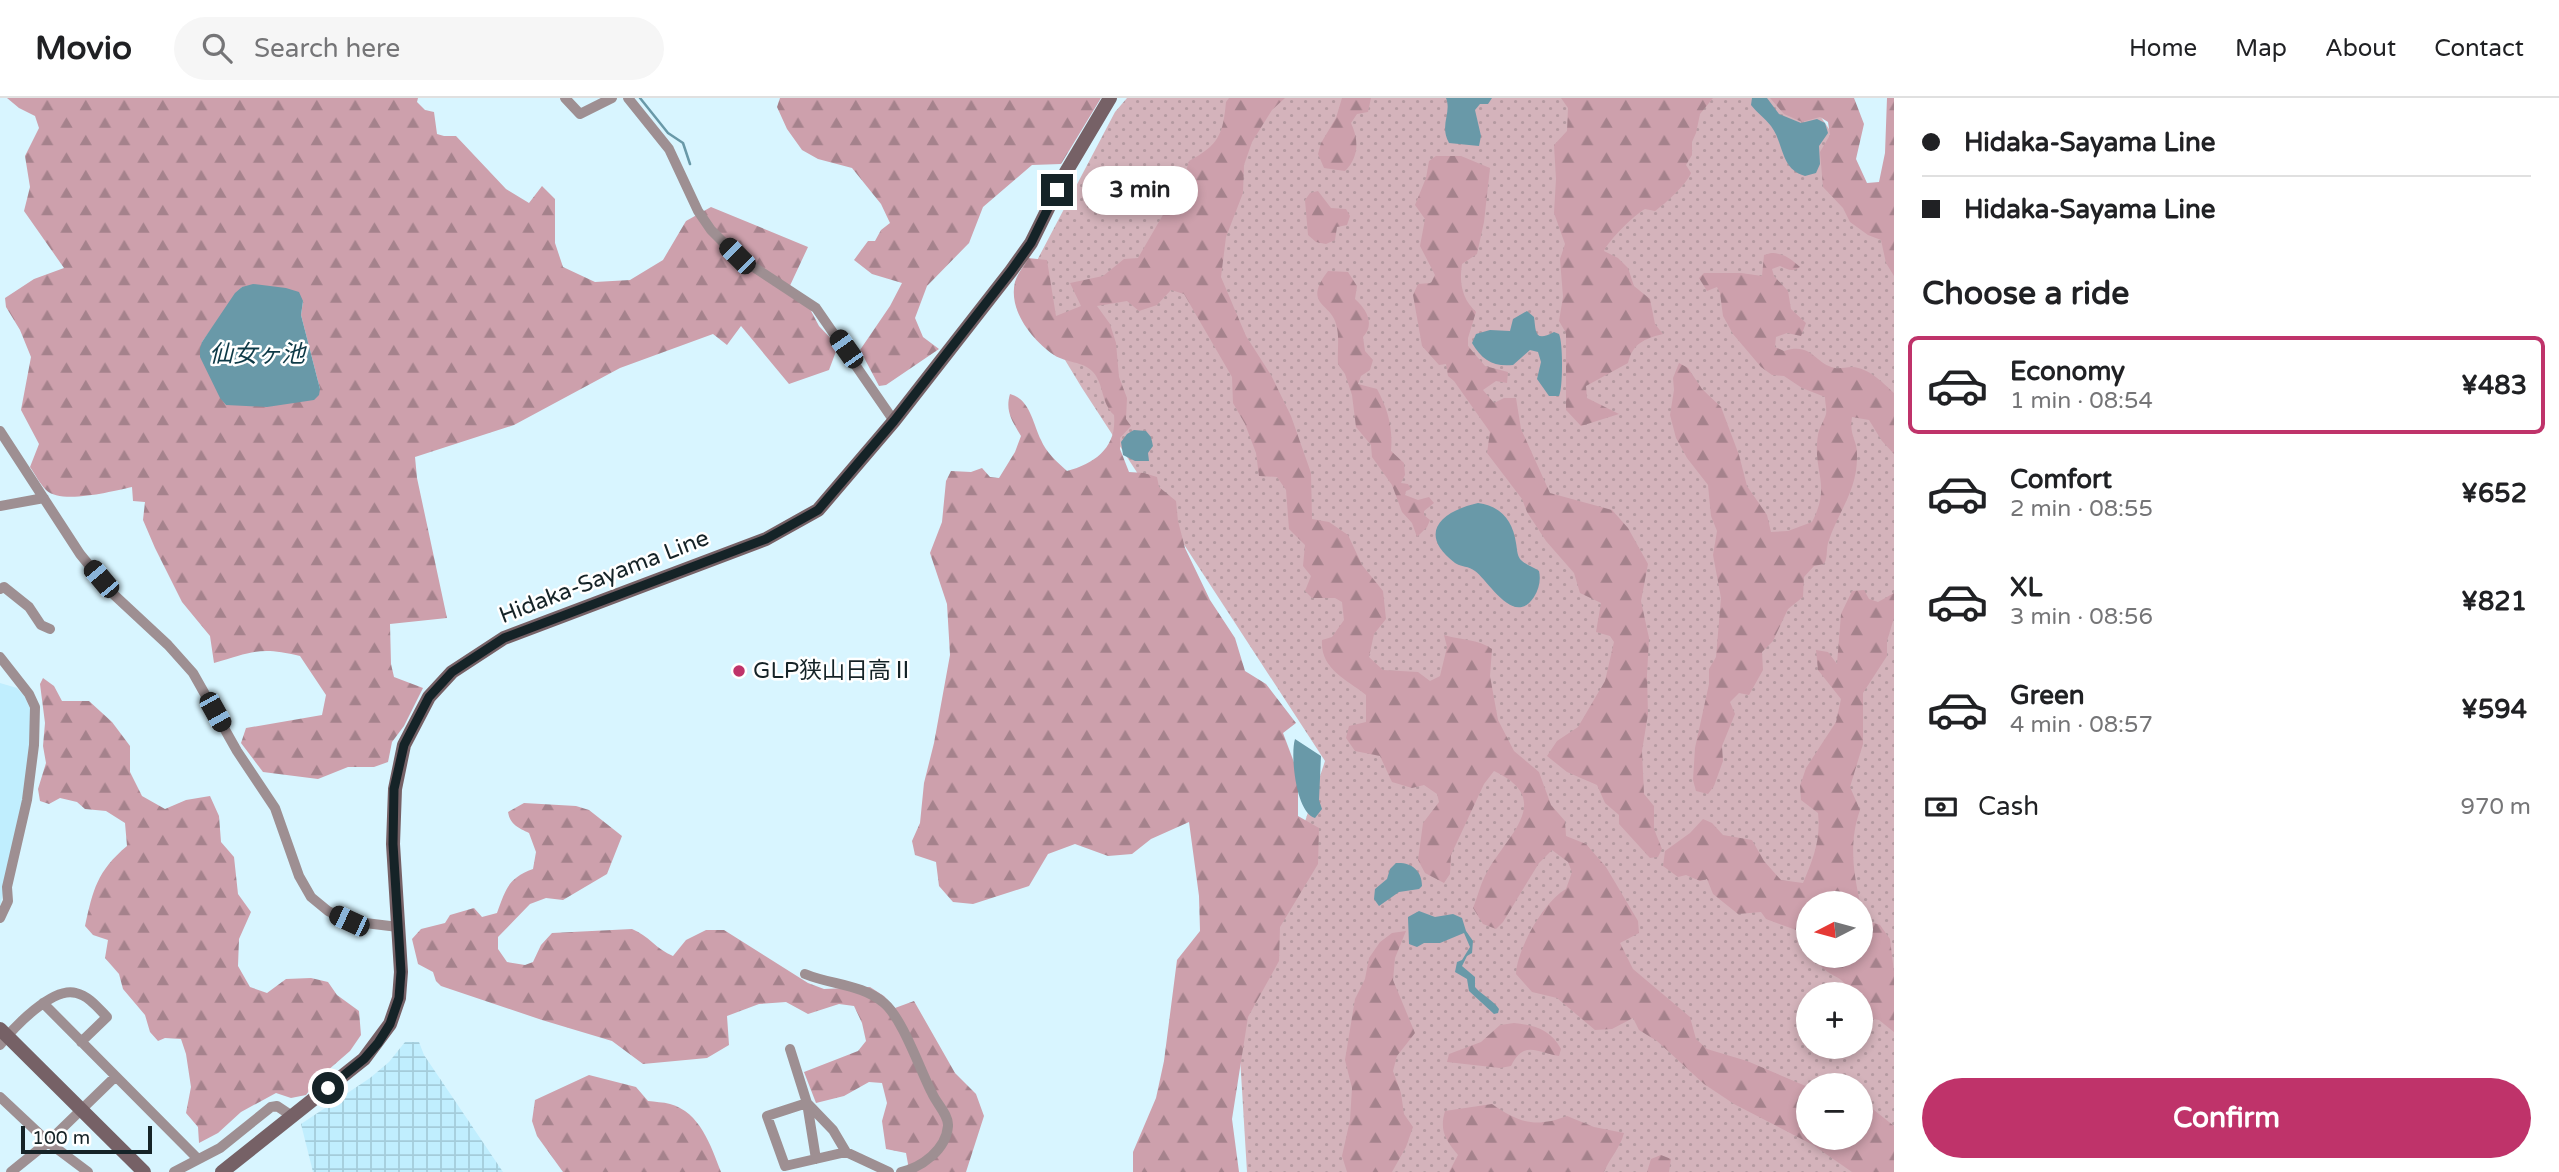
<!DOCTYPE html>
<meta charset="utf-8">
<style>
:root{--surface:#fff;--page:#f6f6f6;--text:#202124;--muted:#757577;--line:#e0e0e0;--accent:#bf336a}
body{margin:0;font-family:"Varela Round","Noto Sans JP",sans-serif;background:var(--page);color:var(--text);height:100vh;display:flex;flex-direction:column;font-size:26px;white-space:nowrap}
*{box-sizing:border-box;margin:0}
p{font-size:23px;color:var(--muted)}
.icon{flex:none;width:38px;height:38px;fill:none;stroke:currentColor;stroke-width:2;stroke-linecap:round;stroke-linejoin:round}
.map{position:relative;flex:1;overflow:hidden}
.side{display:flex;flex-direction:column;background:var(--surface);width:665px}
.side>*{flex:none}
.guide{display:grid;align-content:center;height:154px;padding:0 28px;background:var(--surface)}
.needle{width:46px;rotate:264deg}
.buttons{position:absolute;left:1796px;top:793px;display:grid;gap:14px}
.buttons a{display:grid;place-items:center;width:77px;height:77px;border-radius:50%;background:var(--surface);box-shadow:0 4px 10px #0003;font-size:35px}
.scale{position:absolute;left:21px;bottom:18px;width:131px;box-sizing:border-box;padding-left:7px;border:4px solid #152327;border-top:0;font-size:19px;line-height:24px;white-space:nowrap;color:#152327;-webkit-text-stroke:5px #fff;paint-order:stroke}
.end{position:absolute;width:32px;height:32px;margin:-16px;border:9px solid #152327;background:#fff;box-shadow:0 0 0 4px #fff}
.from{border-radius:50%}
.bubble{position:absolute;height:49px;border-radius:24px;background:var(--surface);box-shadow:0 4px 10px #0003;font-size:23px;font-weight:700;line-height:49px;text-align:center}
.car{position:absolute;width:21px;height:42px;margin:-21px -10px;border-radius:9px;box-shadow:0 0 5px 2px #0007;background:linear-gradient(#222 24%,#8ab4d8 0 40%,#222 0 76%,#8ab4d8 0 86%,#222 0)}
.guide b{display:flex;align-items:center;gap:24px;height:66px;font-size:26px}
.guide b+b{border-top:2px solid var(--line)}
.guide i{width:18px;height:18px;background:var(--text)}
ul{padding:0;list-style:none}
li{display:flex;align-items:center;gap:21px;height:98px;margin:0 14px 10px;padding:0 14px;border:4px solid transparent;border-radius:10px}
li div{flex:1}
li b{display:block;font-size:26px}
li em{font-style:normal;font-weight:700}
li.current{border-color:var(--accent)}
li>.icon{width:63px;height:63px;stroke-width:1.5}
h2{padding:0 28px;font-size:32px;line-height:84px}
.pay{display:flex;align-items:center;gap:18px;height:77px;padding:0 28px;font-size:26px}
.pay p{margin-inline-start:auto}
.cta{display:flex;gap:14px;margin-top:auto;padding:14px 28px}
.cta a{flex:1;height:80px;border-radius:42px;background:var(--accent);color:#fff;font-size:28px;font-weight:700;line-height:80px;text-align:center}
header{display:flex;align-items:center;gap:42px;box-sizing:border-box;height:98px;padding:0 35px;background:var(--surface);border-bottom:2px solid var(--line)}
header strong{font-size:33px}
nav{display:flex;gap:38px;margin-inline-start:auto;font-size:24px}
.search{width:490px;height:63px;background:var(--page);display:flex;align-items:center;gap:18px;box-sizing:border-box;padding:0 24px;border-radius:38px;color:var(--muted);font-size:26px}
main{display:flex;flex:1;min-height:0}
.map>svg:first-child{display:block}
.built{fill:#c0eefe}
.industrial{fill:url(#industrial-grid)}
.grass{fill:url(#grass-dots);fill-rule:evenodd}
.forest{fill:url(#forest-firs);fill-rule:evenodd}
.water{fill:#6999a8}
.lines{fill:none;stroke-linecap:round;stroke-linejoin:round}
.stream{stroke:#6999a8;stroke-width:2.5}
.street{stroke:#9e8f92;stroke-width:10}
.secondary{stroke:#766166;stroke-width:14}
.route{stroke:#152327;stroke-width:9}
.poi-dot{fill:#bf336a;stroke:#fff;stroke-width:2.5}
.labels{text-anchor:middle;dominant-baseline:central;stroke-width:5;stroke-linejoin:round;paint-order:stroke}
.street-label{font-size:23px;fill:#152327;stroke:#fff}
.poi-label{font-size:23px;fill:#152327;stroke:#fff;text-anchor:start}
.water-label{font-size:24px;font-style:italic;fill:#0d3946;stroke:#fff}
</style>
<header>
<strong>Movio</strong>
<div class="search"><svg class="icon" aria-label="search" viewBox="0 0 24 24"><circle cx="10" cy="10" r="6"/><path d="M15 15l6 6"/></svg>Search here</div>
<nav><a>Home</a><a>Map</a><a>About</a><a>Contact</a></nav>
</header>
<main>
<div class="map">
<svg width="1894" height="1074" viewBox="0 0 1894 1074">
<defs>
<pattern id="industrial-grid" width="8" height="8" patternUnits="userSpaceOnUse" patternTransform="scale(1.75)"><rect width="8" height="8" fill="#c0eefe"/><path d="M0 4h8M4 0v8" fill="none" stroke="#a4ccda"/></pattern>
<pattern id="grass-dots" width="8" height="8" patternUnits="userSpaceOnUse" patternTransform="scale(1.75)"><rect width="8" height="8" fill="#d4b3bb"/><path d="M2 2h.1M6 6h.1" fill="none" stroke="#b59aa1" stroke-width="1.8" stroke-linecap="round"/></pattern>
<pattern id="forest-firs" width="22" height="20" patternUnits="userSpaceOnUse" patternTransform="scale(1.75)"><rect width="22" height="20" fill="#cda0ac"/><path d="M5 1l3.5 6h-7zM16 11l3.5 6h-7z" fill="#a5828c"/></pattern>
</defs>
<rect width="100%" height="100%" fill="#d8f5ff"/>
<path class="built" d="M0,585l17,5 8,9 6,14 -2,43 -7,53 -22,100z"/>
<path class="industrial" d="M405,944h14l5,13 79,117h-190l-12,-48 69,-46 19,-16z"/>
<path class="grass" d="M1127,0h681l86,127v947h-647l-9,-148 87,-263 -243,-373 -60,-99 93,-177zM1808,805h52v53h-52zM1808,896h52v52h-52zM1808,987h52v53h-52z"/>
<path class="forest" d="M7,0h411l-1,4 8,8 9,2 3,22 7,2h12l50,53 23,14 13,-17 13,13v44l8,24 32,15 35,-2 33,-20 23,-39 25,-14 97,40 -21,45 23,17 9,17 19,20 -9,24 -40,14 -48,-58 -14,19 -14,-11 -93,34 -106,57 -99,32 2,21 30,140 -57,6 1,40 3,13 29,11 -19,38 -12,16 -4,20 -14,5h-26l-30,12 -55,-7 -22,-29 5,-15 76,-13 4,-20 -26,-39c-40,-10 -48,-4 -86,7l-4,-27 -28,-34 -27,-54 -12,-28 2,-18 -12,-1 -1,-14c-19,4 -71,18 -86,3 -6,-6 -11,-16 -16,-23l9,-23 -18,-34 10,-53 -11,-27 -14,-23 -1,-9 29,-19 30,-11 -40,-57 6,-24 -5,-31 14,-28 -4,-12 -16,-8zM242,189l61,14 -2,14 19,74 -94,16 -24,-63z
M780,0h321l-40,66 -29,1 -49,42 -14,36 -42,43 -12,32 8,19 16,12 -53,36 -7,1 -19,-36 30,-44 12,-23 -30,-9 -18,-14 14,-19h7l6,-11 9,-7 -9,-19 -29,-36 -34,-9 -16,-9 -15,-21 -10,-22z
M1229,0h56l-13,12 -20,32 -8,23 -1,28 -17,44 -5,40 25,59 25,39 20,41 20,57 1,46 17,3 19,13 14,30 21,26 3,28 -12,15 -5,23 14,13 35,2 12,9 10,-5 7,-29 -3,-12c17,5 34,4 48,14l-2,27 8,44 16,31 25,21 12,33 14,16 1,15 20,8 20,23 32,54 1,12 -19,10 13,26 57,48 6,22 11,10 40,12 61,26v51h52v-35l9,3 25,20v46h-42l-39,-27 -79,-41 -30,-20 -47,-43 -18,-11 -6,-12 -21,11 -17,1 -38,-32 -25,-6 -16,-18c1,-25 28,-73 50,-85l6,-17 -4,-10 -16,-12 -13,13 -36,59 -7,7 -13,-5 -10,-16c5,-12 8,-26 14,-36 21,-38 68,-72 7,-101l-10,13 -33,71 -1,19 -6,9 -19,-10 -7,-13 5,-37 16,-21 -2,-8 -13,-9 -12,3 -20,-6 -12,-26 -25,-5 -9,-13 3,-12 17,-4v-27c-20,-16 -46,-26 -44,-55l10,-3 12,-17 -2,-18 -7,-4h-23l-7,-7 6,-15 -8,-10 2,-21 -16,-16 -3,-39 -9,-13 -18,-1 -3,-23 -11,-29 -12,-21 -1,-26 -48,-83 -13,-4 -14,15 -18,6 -12,-10 -30,5 13,18 6,19 3,34 8,21 -1,21 5,7 -11,12v11l9,23 15,1 13,4 2,10 17,14 2,20 7,27 25,52 25,38 10,33 21,13 30,39 -13,10 15,40v43l21,12 -1,36 -38,63 -1,34 -31,56 -16,102 7,53h-106v-20l23,-54 8,-37 13,-101 23,-29 -1,-35 -10,-74 -38,17 -19,15 -24,2 -33,-12 -27,10 -19,32 -56,18 -20,-2 -14,-16 -3,-24 -21,-7 -3,-14 8,-18 4,-40 10,-40 16,-88 -3,-51 -17,-51 12,-31 4,-41 5,-10 20,1 11,-4 8,9 9,1 16,-26 6,-16c-9,-15 -16,-25 -11,-42 20,5 23,30 31,46 5,12 16,22 26,31 29,-8 50,-24 47,-56 -13,-12 -10,-31 -21,-43 -10,-11 -27,-9 -39,-17 -22,-15 -46,-45 -39,-73 2,-8 9,-16 13,-24l19,2 9,56 25,-10 -11,-23 33,-7 21,-17 14,-1 26,-45 28,-24 -8,-11 5,-17c30,-16 34,-27 37,-59z
M1342,0h29l-3,14 -11,2 -6,9c8,17 8,34 -6,48l-21,-3 -6,-14 3,-11 15,-25z
M1561,0h152l-13,16 -4,19 -4,9v13l-6,10 5,8c-5,12 -25,30 -36,38l-10,-2c-11,6 -36,31 -41,42l14,7 10,10 6,18 16,13 5,25 8,10c-19,5 -30,9 -35,29l-42,23 1,12 32,16 -38,12 -15,-16v-77l-7,-12 4,-24 -3,-38 5,-15 -11,-31 2,-34 -2,-34 13,-14 1,-23z
M1770,0h84l10,26 -8,35 11,24 12,-1 6,-29 2,-55h7v178l-8,-13 -5,-23 -13,-5 -18,-13 -7,-14 -20,-21 -3,-35 10,-17 -2,-13 -8,-5 -18,5 -18,-8z
M1436,58h25l29,12 -6,54 -7,32 -15,10c-3,19 0,35 14,48l-8,26v8l17,20 23,6 -1,11 -11,-2 -13,9 11,13 10,-5h12l5,31 29,64 62,17 16,18 20,36 -7,37 8,37 -2,37 1,39 -6,37 2,43 10,12v23l8,20 -4,8 -8,1 -31,-34v-9l-14,-12 -8,-18 -30,-13 -20,-16 10,-15 21,-14 27,-46 9,-39 -4,-6 -14,-4 5,-29 -21,-10 -6,-20 -28,-32 -19,-29 -5,-13 -35,-46 3,-21 -36,-51 -6,-5 -2,-12 -7,1 -17,-19 -9,-51 5,-11 13,-1 4,-8 -15,-29 5,-27 -10,-14 11,-27 3,-17z
M1318,93l13,17 15,1 4,7 -3,9 -10,2 -2,13 -9,4 -10,-2 -8,-7 -3,-35 5,-7z
M1771,155c13,0 20,6 29,14 -7,5 -12,3 -20,-1l-8,3 2,7 14,15 3,18 15,14 -5,13 -14,-3 -11,4 -1,10 9,4c29,-9 30,13 51,17 5,1 11,-1 17,-1 17,1 30,15 42,26v61l-12,-13 -13,-21 -17,-3c-3,19 5,22 5,37 1,37 -19,57 -29,89 -2,8 0,14 -4,21l-10,2 -10,11 -1,20 -15,12 -15,32 -11,11 1,18 -14,25 -10,-2 -9,9 5,12 -13,32 1,15 -9,25 -6,8 -12,-3 -3,-11 2,-32 14,-64v-15l7,-12 5,-59 -8,-43 4,-24 -6,-15 -3,-31 -21,-27 -11,-20 -6,-23 4,-25 -1,-12 6,-15 9,5 14,21 19,18 18,48 8,31 20,29 4,17 17,-1 24,-9c20,-38 0,-51 6,-87 1,-7 6,-14 8,-21 1,-5 -1,-11 -1,-17l-23,-9 -18,-12 -12,-1 -11,-8 -28,-33 -10,-18 -3,-23 -3,-6 -10,4 -8,-13 5,-5h37l21,3 2,-21z
M1328,173l20,1 9,14 -2,13c12,11 20,25 8,38l2,14 8,9 -3,10 -9,6 -3,8 19,5c11,21 16,38 14,62l13,12 1,12 -4,8 7,1 3,5 -5,2 -1,4 13,5 11,-3 5,6 -10,8v4l6,5 -3,7 -10,10 -5,-14 -10,-11 -10,-27 -20,-28 -1,-12 -15,-18 -4,-32 -7,-21 -7,-10c-1,-14 2,-26 -2,-40 -5,-21 -34,-19 -8,-53z
M1864,492l5,9 9,3 16,-9v25l-7,23v15l-24,37v51l-13,43 10,23c-11,31 -7,61 0,92l-52,1v48l-8,-7 -4,-14 -30,-11 -5,-7 -23,2 -25,-20 -6,-15 -7,2 -14,-6 -8,2 -15,-11 2,-15 25,-18 13,-14 9,4 11,12 29,5 12,21 17,19 22,3c10,-24 18,-43 15,-70l-17,-13 -1,-14 6,-18 30,-46 5,-23 -23,-29 -2,-20 12,2 9,12 4,-50 11,-23z
M43,580l11,8 8,15h27l23,21 18,24v26l12,24 23,13 21,-9 24,-4 9,20 2,26 13,15 4,37 13,18 -12,27 -1,27 12,21 17,6 19,-14 25,-1 17,4 9,13 22,16 2,24 -11,16 -31,27 -13,17 -15,3 -15,-5 -35,19 -23,21 -19,10 -1,-16 -12,-14 5,-26 -5,-33 -5,-15 -16,-1 -7,3 -8,-9 -5,-17 -22,-26 -4,-15 -14,-16 3,-18 -15,-5 -8,-9c8,-36 12,-55 42,-80l-2,-23 -19,-12 -21,-2 -8,-7 -17,-4 -11,6 -9,-3 -2,-12 8,-26 -3,-17 2,-23 -5,-39z
M524,705l52,3 13,4 33,26 -15,38 -44,26 -17,-2 -16,6 -32,33v12l9,13 18,3 8,-3 8,-17 11,-12 80,-4c16,6 25,21 41,27l13,-16 20,-10h18l84,53 16,6 46,-2 14,9 11,12 19,-7 41,72 21,21 8,22 -18,56h-61l3,-8 -2,-11 -20,-4 -4,-28 5,-18 -5,-20 -13,-1 -25,14 -28,7 -12,-31 54,-21 8,-10 -4,-18 -8,-17 -15,-2 -31,10 -22,-12 -27,2 -32,12 2,29 -22,13 -64,6 -31,-23 -70,-21 -101,-34 -5,-5 -3,-9 -15,-8 -6,-25 9,-10 24,-6 5,-8 24,-7 8,9 15,-4c9,-24 11,-35 36,-44l3,-17 -7,-19c-10,-5 -19,-8 -21,-21z
M1860,820l20,7 10,14 4,33v60l-15,-12 -12,-2 -7,-6v-18h-13c1,-16 -13,-16 -23,-25 -5,-4 -9,-9 -12,-13h48z
M1406,833l-11,27 -2,22 22,53 -18,23 -4,15 8,22 3,21 9,13 -7,20 -14,25h-45l-5,-16 8,-36 2,-32 -7,-28 10,-61 10,-20 4,-21 11,-16 12,-9z
M1514,925c21,2 37,7 47,26l-2,7c-23,-4 -35,-16 -48,10l-11,2 -53,-6 2,-8 32,-12 19,-17z
M589,977l47,12 12,14c7,1 15,1 22,3 30,8 41,42 51,68h-158l-26,-36 -5,-15 3,-21z
M1492,1006c27,19 44,24 75,12l27,11 30,6c-4,15 -14,25 -20,39h-155l9,-17c-12,-15 -19,-24 -13,-44z
M1661,1057l10,4 -2,13h-22l4,-13z"/>
<path class="water" d="M1446,0h46l-4,6h-8l-5,6 6,26 -2,10 -30,-3c-10,-18 3,-30 -3,-45z
M1752,0h15l12,16 22,9 16,-4 8,4 3,10 -9,13 1,18 -4,9 -11,3c-25,-7 -21,-33 -34,-50 -6,-8 -14,-13 -20,-21z
M253,186l33,4 13,4 4,9 -2,14 19,74 -1,6 -5,5 -47,7 -41,-2 -6,-7 -20,-41v-9l2,-6 33,-49 7,-6z
M1527,213l7,6c2,14 0,26 20,15l5,2c4,8 4,54 0,62h-10l-12,-17 4,-17 -3,-10 -8,-2 -17,15c-20,2 -31,-5 -41,-22l4,-9 14,-4 20,1 3,-12z
M1134,332l12,1 5,6 2,9 -5,7 1,8h-14l-12,-6 -2,-13 6,-8z
M1478,405c23,3 35,18 38,40 1,5 1,12 4,16 4,5 13,8 19,12 2,9 0,18 -5,26 -20,31 -46,-17 -59,-26 -6,-5 -14,-4 -20,-8 -39,-30 -13,-52 23,-60z
M1295,641l26,17 -2,44 3,9 -7,9c-19,-5 -25,-63 -20,-79z
M1396,765c15,-1 26,7 26,23l-3,3 -20,3 -20,14 -5,-7 1,-10 12,-10 3,-10z
M1419,813l16,6 18,-3 9,4 4,13 7,10 -1,12 -5,3 -5,10 13,11v10c8,9 18,13 24,22l-1,4 -4,1 -25,-23 -2,-12 -12,-7 2,-10 5,-2 8,-13 -6,-14 -24,10h-16l-7,4 -8,-3 -1,-27z"/>
<g class="lines">
<path class="stream" d="M640,0l28,35 15,10 7,21"/>
<path class="street" d="M565,0l15,16 32,-16
M628,0l41,51 29,62 13,19 26,26 79,52 78,113
M0,333l80,123 31,38 57,53 25,28 44,78 38,57 24,68 12,21 17,14 21,10 49,6
M0,408l44,-8
M0,491l4,-2 25,20 12,18 9,4
M0,559l29,37 6,13 -1,38 -7,55 -20,87 1,14 -8,17
M805,876c26,11 57,10 79,29 19,16 36,67 48,90 4,10 17,22 16,33 -2,24 -26,41 -47,46
M43,905l154,155
M0,947c14,-18 53,-59 76,-52 13,3 22,15 31,24l-26,25
M790,951l17,54 26,27 13,22 43,20
M0,999l48,45 40,30
M816,1061l-9,-56 -40,13 18,50 61,-14
M11,1074l37,-30 67,-65
M174,1074l46,-24 51,-41 6,-1 15,10"/>
<path class="secondary" d="M0,931l144,143
M222,1074l142,-113 26,-35 9,-26 2,-26 -8,-128 2,-55 9,-44 25,-48 23,-25 52,-34 262,-99 52,-29 76,-89 117,-150 20,-28 35,-71 44,-74"/>
</g>
<g class="lines">
<path class="route" d="M328,990l36,-29 14,-16 12,-19 9,-26 2,-26 -8,-128 1,-55 10,-44 25,-48 23,-25 52,-34 262,-99 52,-29 76,-89 117,-150 20,-28 26,-53"/>
</g>
<circle class="poi-dot" cx="739" cy="573" r="7"/>
<g class="labels">
<g class="street-label">
<text transform="translate(604 479) rotate(-21)">Hidaka-Sayama Line</text>
</g>
<g class="poi-label">
<text x="753" y="573">GLP狭山日高Ⅱ</text>
</g>
<g class="water-label">
<text x="257" y="256">仙女ヶ池</text>
</g>
</g>
</svg>
<div class="buttons">
<a><svg class="needle" viewBox="-14 -14 28 28"><path d="M0-13l5 13h-10z" fill="#e53935"/><path d="M0 13l5-13h-10z" fill="#757577"/></svg></a>
<a>+</a>
<a>−</a>
</div>
<div class="scale">100 m</div>
<i class="end from" style="left:328px;top:990px"></i>
<i class="end" style="left:1057px;top:92px"></i>
<div class="bubble" style="left:1082px;top:68px;width:116px">3 min</div>
<i class="car" style="left:737px;top:158px;rotate:315deg"></i>
<i class="car" style="left:846px;top:251px;rotate:325deg"></i>
<i class="car" style="left:101px;top:481px;rotate:320deg"></i>
<i class="car" style="left:215px;top:614px;rotate:151deg"></i>
<i class="car" style="left:349px;top:823px;rotate:295deg"></i>
</div>
<section class="side">
<div class="guide">
<b><i class="from"></i>Hidaka-Sayama Line</b>
<b><i></i>Hidaka-Sayama Line</b>
</div>
<h2>Choose a ride</h2>
<ul>
<li class="current"><svg class="icon" aria-label="car" viewBox="0 0 24 24"><path d="M5 17H2v-5l4-1 3-4h7l3 4 3 1v5h-3M9 17h6M6 11h13"/><circle cx="7" cy="17" r="2"/><circle cx="17" cy="17" r="2"/></svg><div><b>Economy</b><p>1 min · 08:54</p></div><em>¥483</em></li>
<li><svg class="icon" aria-label="car" viewBox="0 0 24 24"><path d="M5 17H2v-5l4-1 3-4h7l3 4 3 1v5h-3M9 17h6M6 11h13"/><circle cx="7" cy="17" r="2"/><circle cx="17" cy="17" r="2"/></svg><div><b>Comfort</b><p>2 min · 08:55</p></div><em>¥652</em></li>
<li><svg class="icon" aria-label="car" viewBox="0 0 24 24"><path d="M5 17H2v-5l4-1 3-4h7l3 4 3 1v5h-3M9 17h6M6 11h13"/><circle cx="7" cy="17" r="2"/><circle cx="17" cy="17" r="2"/></svg><div><b>XL</b><p>3 min · 08:56</p></div><em>¥821</em></li>
<li><svg class="icon" aria-label="car" viewBox="0 0 24 24"><path d="M5 17H2v-5l4-1 3-4h7l3 4 3 1v5h-3M9 17h6M6 11h13"/><circle cx="7" cy="17" r="2"/><circle cx="17" cy="17" r="2"/></svg><div><b>Green</b><p>4 min · 08:57</p></div><em>¥594</em></li>
</ul>
<div class="pay"><svg class="icon" aria-label="cash" viewBox="0 0 24 24"><path d="M3 7h18v10H3z"/><circle cx="12" cy="12" r="2"/></svg>Cash<p>970 m</p></div>
<div class="cta"><a>Confirm</a></div>
</section>
</main>
